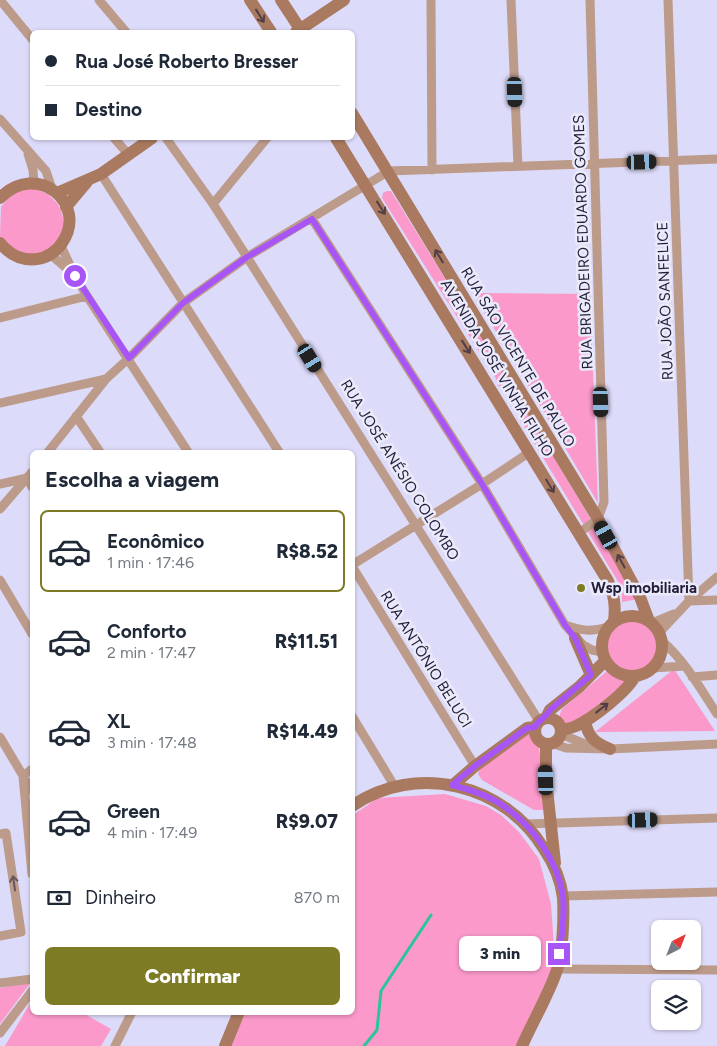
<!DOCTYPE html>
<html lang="pt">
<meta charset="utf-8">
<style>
:root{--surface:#fff;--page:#f6f6f7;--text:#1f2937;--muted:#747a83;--line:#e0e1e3;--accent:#7d7c24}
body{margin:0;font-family:Figtree,sans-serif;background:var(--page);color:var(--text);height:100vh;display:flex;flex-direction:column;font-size:19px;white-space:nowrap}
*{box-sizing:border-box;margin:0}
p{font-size:16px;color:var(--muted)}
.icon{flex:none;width:28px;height:28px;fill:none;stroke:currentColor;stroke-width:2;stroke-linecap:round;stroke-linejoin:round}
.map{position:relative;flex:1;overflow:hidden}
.side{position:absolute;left:30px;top:450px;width:325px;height:565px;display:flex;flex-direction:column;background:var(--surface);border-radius:8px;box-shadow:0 1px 4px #0004}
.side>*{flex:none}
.hud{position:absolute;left:30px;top:30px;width:325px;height:110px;border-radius:8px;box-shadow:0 1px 4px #0004;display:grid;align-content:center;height:110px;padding:0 15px;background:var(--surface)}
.needle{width:32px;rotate:42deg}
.buttons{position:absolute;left:651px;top:920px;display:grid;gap:10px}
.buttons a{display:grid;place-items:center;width:50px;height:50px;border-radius:8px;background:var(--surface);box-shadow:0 1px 4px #0004;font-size:25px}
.end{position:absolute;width:22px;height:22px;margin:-11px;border:6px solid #a855f7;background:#fff;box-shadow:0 0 0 2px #fff}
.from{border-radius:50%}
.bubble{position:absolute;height:35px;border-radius:8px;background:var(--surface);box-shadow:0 1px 4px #0004;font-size:16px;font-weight:800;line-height:35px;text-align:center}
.car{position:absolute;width:15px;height:30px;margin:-15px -8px;border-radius:6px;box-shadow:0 0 4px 1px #0007;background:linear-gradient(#222 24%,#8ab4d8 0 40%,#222 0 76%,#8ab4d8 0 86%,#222 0)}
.hud b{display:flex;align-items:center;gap:18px;height:48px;font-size:19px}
.hud b+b{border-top:1px solid var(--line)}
.hud i{width:12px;height:12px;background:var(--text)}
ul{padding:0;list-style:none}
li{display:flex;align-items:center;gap:15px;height:82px;margin:0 10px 8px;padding:0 5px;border:2px solid transparent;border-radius:8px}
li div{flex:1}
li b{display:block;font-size:19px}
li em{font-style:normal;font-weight:800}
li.selected{border-color:var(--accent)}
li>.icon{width:45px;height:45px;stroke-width:1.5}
h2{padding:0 15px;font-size:22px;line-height:60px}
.pay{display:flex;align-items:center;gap:12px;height:55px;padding:0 15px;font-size:19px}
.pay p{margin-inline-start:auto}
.button{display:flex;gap:10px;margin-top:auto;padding:10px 15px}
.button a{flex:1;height:58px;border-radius:8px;background:var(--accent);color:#fff;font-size:20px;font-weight:800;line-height:58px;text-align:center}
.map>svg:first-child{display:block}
.green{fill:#fa99ca}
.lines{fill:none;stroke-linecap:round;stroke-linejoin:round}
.stream{stroke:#2bc59a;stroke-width:3}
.street{stroke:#bd9b8a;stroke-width:9}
.secondary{stroke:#aa7a60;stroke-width:12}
.oneway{stroke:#523e47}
.oneway2{stroke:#68565e}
.route{stroke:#a855f7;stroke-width:6}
.poi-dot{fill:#7d7c24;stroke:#ebeafa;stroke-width:2}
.labels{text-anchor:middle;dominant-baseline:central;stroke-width:5;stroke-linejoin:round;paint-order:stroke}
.street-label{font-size:15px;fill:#221e3a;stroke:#ebeafa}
.poi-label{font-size:15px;font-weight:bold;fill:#221e3a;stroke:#ebeafa;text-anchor:start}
</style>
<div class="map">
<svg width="717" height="1046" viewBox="0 0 717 1046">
<rect width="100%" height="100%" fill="#dddbfa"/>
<path class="green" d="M21,189h15l12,5 10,10 4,9 2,11 -2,11 -16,17 -14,4 -25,-10 -7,-10 1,-29 9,-11z
M387,191h4l116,188v4l-8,4 -4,-10 -113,-179 1,-5z
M473,293l117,1 8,209z
M523,412h4l111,187 -16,3v-14l-103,-170v-3z
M607 646a25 25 0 1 1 50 0a25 25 0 1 1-50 0Z
M674,669l41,62 -120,1z
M607,671l10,7 10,4 -53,42h-11c-4,-6 -4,-9 -1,-15z
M532,732l5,3 10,68 -4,7h-9l-52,-30 -4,-6 2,-6 48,-35z
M445,794l41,12 15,9 18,17 20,27 12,45 4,57 -15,35 -24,50h-286l15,-33 107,-1 1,-197 25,-17z
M31,982l-31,42v-36z
M32,1000v12l51,1 28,16 -10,17h-96z"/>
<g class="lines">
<path class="stream" d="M364,1046l13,-16 4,-39 50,-76"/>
<path class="street" d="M0,0l32,39
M99,0l27,32
M431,0l1,170
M511,0l7,166
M668,0l21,601 28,-1
M0,119l46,52 6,18
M114,138l14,16
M166,138l47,66 34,53 292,464
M28,154l5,16 1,13
M101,174l178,278
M213,204l54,-66
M312,219l170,265 83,141 18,20 9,5 10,2
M61,246l14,30 12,20 101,156
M50,254l21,18
M0,318l87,-22
M0,403l106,-24
M76,416l24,36
M48,452l58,-73 23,-21 54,-55 64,-46 142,-86 328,-12
M0,484l27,-6 5,9
M0,509l32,-37
M579,533l19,-14 6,-17 -14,-502
M352,565l130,-81 48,-32
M352,566l123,200
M0,580l32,54
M652,623l22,-9
M565,625c18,6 25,7 43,2
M659,633l30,-32 28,-24
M662,641c23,20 38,47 55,73
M652,668l33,-2
M692,677l25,-2
M352,716l43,71
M561,734l31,13
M0,737l32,54
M551,743l15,5 44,1 107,-5
M32,769l-9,7 9,98
M526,824l191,-6
M0,834l6,-1 15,99 -21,4
M563,896l154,-4
M557,969l160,1
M0,983l32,-4
M0,1033l32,-42
M115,1046l17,-34"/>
<path class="secondary" d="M250,0l21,32
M281,0l21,32
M296,32l48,-32
M352,113l246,406 42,78 9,24
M336,138l272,443c6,14 8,24 6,40
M57,193l44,-19 51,-36
M0,198c37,-38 89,6 62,45 -5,8 -15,15 -25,16 -15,2 -27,-4 -37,-16
M66,207l21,-25
M602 646a30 30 0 1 1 60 0a30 30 0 1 1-60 0Z
M575,638l16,37
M535 731a13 13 0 1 1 26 0a13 13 0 1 1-26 0Z
M546,718l4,-8 29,-23 26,-26
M585,721c3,16 10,22 25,28
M561,730c5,-1 11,-2 15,-4 16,-7 52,-35 59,-50
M546,744v36l9,83
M453,785l22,-19 52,-38 8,-1
M352,806c64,-44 153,-22 192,43 10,15 17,31 19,49 1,19 0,54 -6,72 -9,26 -24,51 -35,76
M225,1046l14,-34"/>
</g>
<defs><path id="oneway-shaft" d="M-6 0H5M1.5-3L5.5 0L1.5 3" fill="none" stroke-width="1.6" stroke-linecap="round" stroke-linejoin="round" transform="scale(1.25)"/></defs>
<g class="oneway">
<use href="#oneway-shaft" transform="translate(260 16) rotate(58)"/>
<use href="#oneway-shaft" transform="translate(381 208) rotate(58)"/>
<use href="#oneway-shaft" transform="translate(439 256) rotate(-121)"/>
<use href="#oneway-shaft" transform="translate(466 347) rotate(58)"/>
<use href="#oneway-shaft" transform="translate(550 486) rotate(59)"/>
<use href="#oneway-shaft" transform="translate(621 561) rotate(-119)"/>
<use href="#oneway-shaft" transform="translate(602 708) rotate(-38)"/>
</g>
<use class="oneway2" href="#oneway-shaft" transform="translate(14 883) rotate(-98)"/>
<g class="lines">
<path class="route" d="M75,276l54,82 54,-55 64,-46 65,-38 170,265 83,141 10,13 16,37 -41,35c-4,8 -11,9 -15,17l-8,1 -52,38 -23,19c17,5 36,10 50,20 31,21 55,54 61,91 2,19 -1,39 -4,58"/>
</g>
<circle class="poi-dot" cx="581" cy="588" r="5"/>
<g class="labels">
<g class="street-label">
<text transform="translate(583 242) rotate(-92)">RUA BRIGADEIRO EDUARDO GOMES</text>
<text transform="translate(665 301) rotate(-92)">RUA JOÃO SANFELICE</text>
<text transform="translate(518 357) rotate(59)">RUA SÃO VICENTE DE PAULO</text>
<text transform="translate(497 368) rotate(59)">AVENIDA JOSÉ VINHA FILHO</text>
<text transform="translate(400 470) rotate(58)">RUA JOSÉ ANÉSIO COLOMBO</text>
<text transform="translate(426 659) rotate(58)">RUA ANTÔNIO BELUCI</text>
</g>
<g class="poi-label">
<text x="591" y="588">Wsp imobiliaria</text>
</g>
</g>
</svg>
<div class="buttons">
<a><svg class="needle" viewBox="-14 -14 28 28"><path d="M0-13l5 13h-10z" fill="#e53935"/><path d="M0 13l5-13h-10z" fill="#747a83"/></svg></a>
<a><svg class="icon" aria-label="layers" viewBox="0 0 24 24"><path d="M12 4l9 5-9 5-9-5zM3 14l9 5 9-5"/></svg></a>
</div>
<i class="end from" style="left:75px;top:276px"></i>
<i class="end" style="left:559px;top:954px"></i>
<div class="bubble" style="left:459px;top:936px;width:82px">3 min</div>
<i class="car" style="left:515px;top:92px;rotate:178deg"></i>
<i class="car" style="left:642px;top:162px;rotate:88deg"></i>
<i class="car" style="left:310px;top:358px;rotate:148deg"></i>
<i class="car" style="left:601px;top:402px;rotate:178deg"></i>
<i class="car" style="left:606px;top:535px;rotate:331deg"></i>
<i class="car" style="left:546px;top:780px;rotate:358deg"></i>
<i class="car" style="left:643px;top:820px;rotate:88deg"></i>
<div class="hud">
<b><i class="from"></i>Rua José Roberto Bresser</b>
<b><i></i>Destino</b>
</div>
<section class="side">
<h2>Escolha a viagem</h2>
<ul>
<li class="selected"><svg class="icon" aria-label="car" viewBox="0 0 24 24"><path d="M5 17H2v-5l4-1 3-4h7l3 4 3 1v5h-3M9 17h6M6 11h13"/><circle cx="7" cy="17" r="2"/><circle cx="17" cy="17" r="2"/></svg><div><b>Econômico</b><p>1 min · 17:46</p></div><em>R$8.52</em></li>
<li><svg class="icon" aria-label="car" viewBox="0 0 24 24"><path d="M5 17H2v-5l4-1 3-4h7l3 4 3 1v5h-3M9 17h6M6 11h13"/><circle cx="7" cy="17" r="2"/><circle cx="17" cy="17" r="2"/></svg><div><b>Conforto</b><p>2 min · 17:47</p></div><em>R$11.51</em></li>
<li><svg class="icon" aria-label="car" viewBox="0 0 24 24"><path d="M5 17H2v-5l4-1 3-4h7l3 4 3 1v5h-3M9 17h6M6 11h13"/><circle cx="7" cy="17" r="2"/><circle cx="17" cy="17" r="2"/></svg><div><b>XL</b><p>3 min · 17:48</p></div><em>R$14.49</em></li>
<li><svg class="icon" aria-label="car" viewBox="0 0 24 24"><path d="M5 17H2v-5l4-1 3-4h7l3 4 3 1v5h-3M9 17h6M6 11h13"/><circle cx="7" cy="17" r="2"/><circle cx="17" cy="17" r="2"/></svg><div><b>Green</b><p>4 min · 17:49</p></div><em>R$9.07</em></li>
</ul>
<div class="pay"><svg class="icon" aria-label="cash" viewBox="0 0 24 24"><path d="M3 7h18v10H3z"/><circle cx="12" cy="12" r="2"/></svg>Dinheiro<p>870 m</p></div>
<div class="button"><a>Confirmar</a></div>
</section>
</div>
